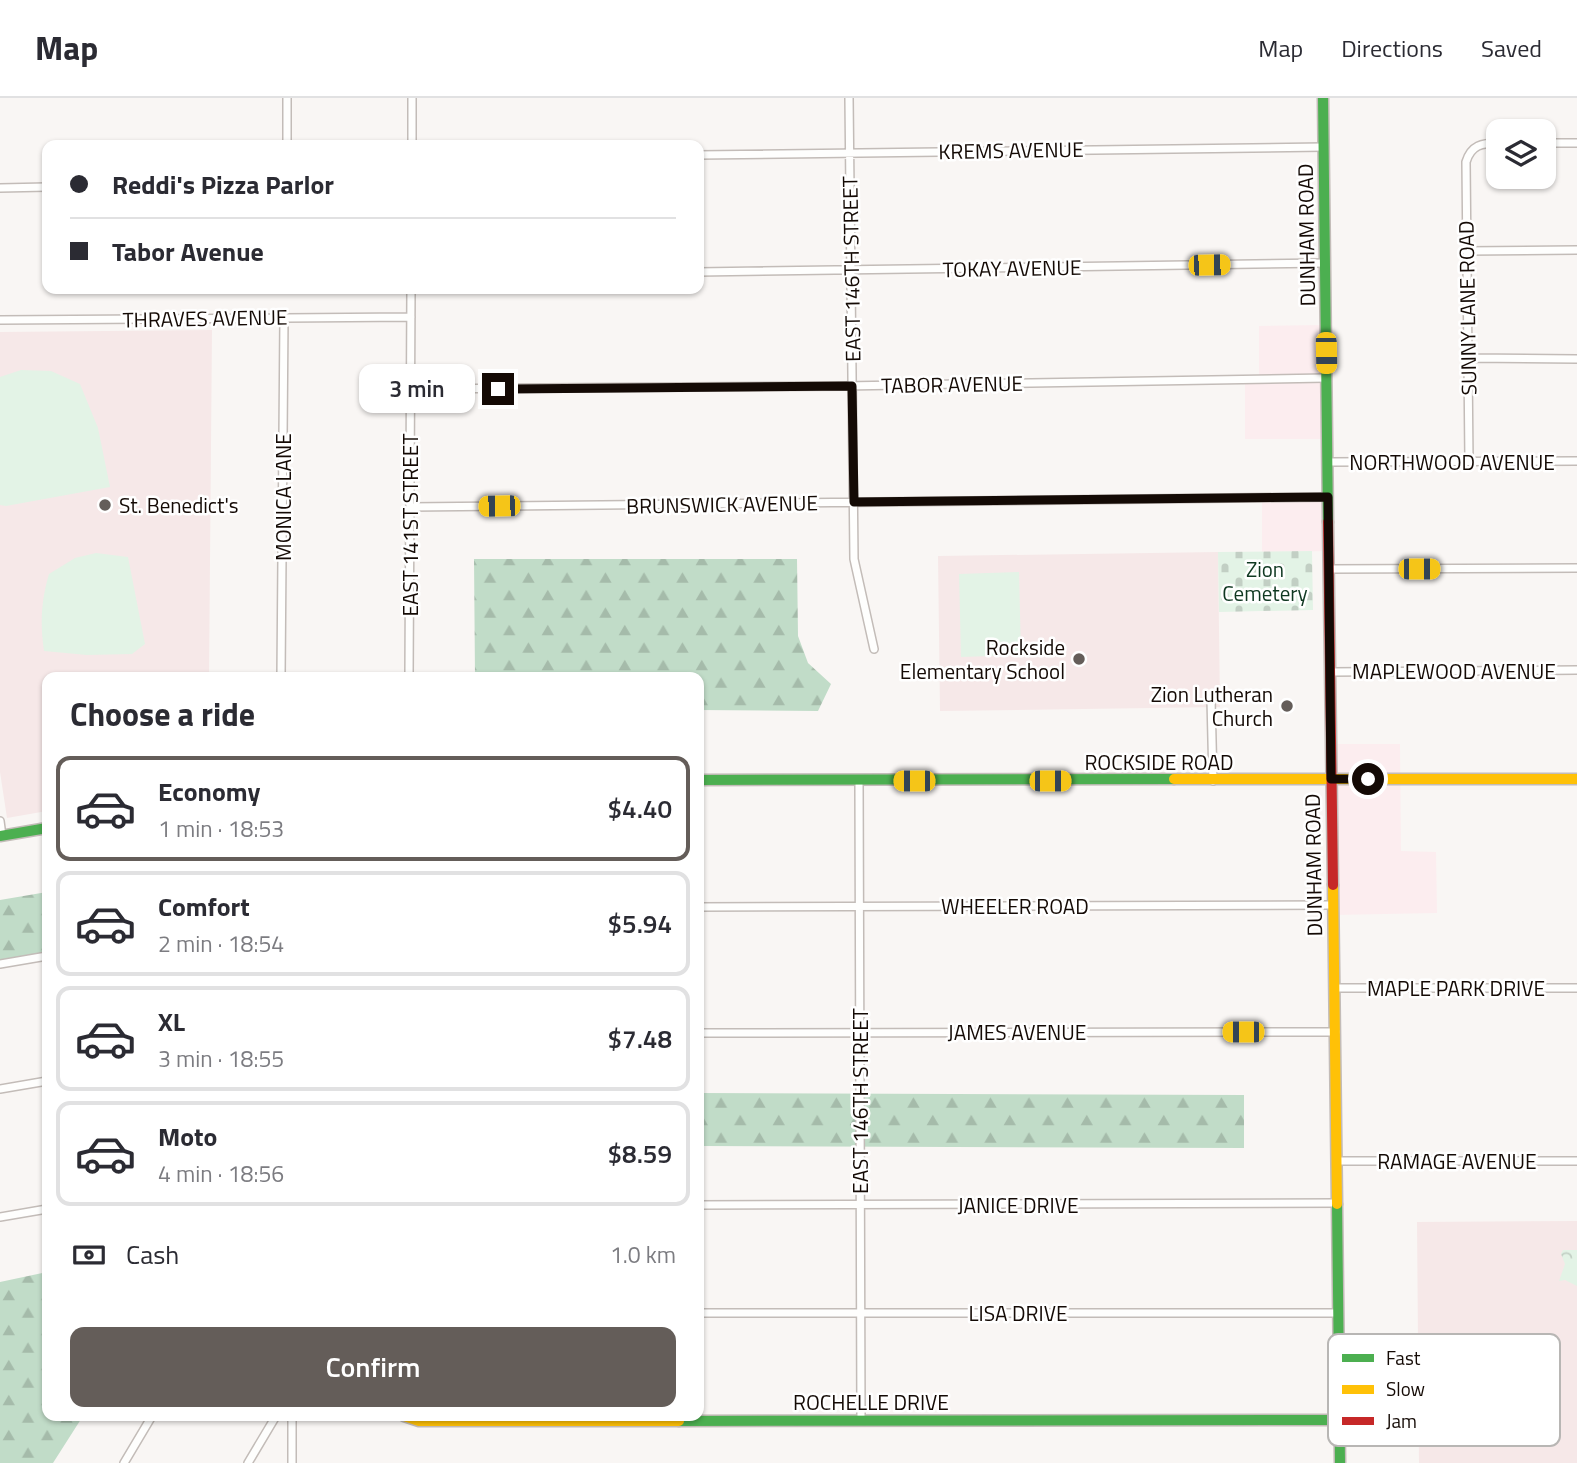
<!DOCTYPE html>
<meta charset="utf-8">
<style>
:root{--surface:#fff;--page:#f7f7f7;--text:#2b2b33;--muted:#7c7c81;--line:#e1e1e2;--accent:#645d59}
body{margin:0;font-family:"Titillium Web",sans-serif;background:var(--page);color:var(--text);height:100vh;display:flex;flex-direction:column;font-size:26px;white-space:nowrap}
*{box-sizing:border-box;margin:0}
p{font-size:23px;color:var(--muted)}
.icon{flex:none;width:38px;height:38px;fill:none;stroke:currentColor;stroke-width:2;stroke-linecap:round;stroke-linejoin:round}
.map{position:relative;flex:1;overflow:hidden}
.drawer{position:absolute;left:42px;top:574px;width:662px;height:749px;display:flex;flex-direction:column;background:var(--surface);border-radius:14px;box-shadow:0 2px 5px #0004}
.drawer>*{flex:none}
.hud{position:absolute;left:42px;top:42px;width:662px;height:154px;border-radius:14px;box-shadow:0 2px 5px #0004;display:grid;align-content:center;height:154px;padding:0 28px;background:var(--surface)}
.controls{position:absolute;left:1486px;top:21px;display:grid;gap:14px}
.controls a{display:grid;place-items:center;width:70px;height:70px;border-radius:14px;background:var(--surface);box-shadow:0 2px 5px #0004;font-size:35px}
.end{position:absolute;width:32px;height:32px;margin:-16px;border:9px solid #140a05;background:#fff;box-shadow:0 0 0 4px #fff}
.from{border-radius:50%}
.bubble{position:absolute;height:49px;border-radius:14px;background:var(--surface);box-shadow:0 2px 5px #0004;font-size:23px;font-weight:600;line-height:49px;text-align:center}
.car{position:absolute;width:21px;height:42px;margin:-21px -10px;border-radius:9px;box-shadow:0 0 5px 2px #0007;background:linear-gradient(#f5c518 24%,#345 0 40%,#f5c518 0 76%,#345 0 86%,#f5c518 0)}
.hud b{display:flex;align-items:center;gap:24px;height:66px;font-size:26px}
.hud b+b{border-top:2px solid var(--line)}
.hud i{width:18px;height:18px;background:var(--text)}
ul{padding:0;list-style:none}
li{display:flex;align-items:center;gap:21px;height:105px;margin:0 14px 10px;padding:0 14px;border:4px solid var(--line);border-radius:14px}
li div{flex:1}
li b{display:block;font-size:26px}
li em{font-style:normal;font-weight:600}
li.selected{border-color:var(--accent)}
li>.icon{width:63px;height:63px;stroke-width:1.5}
h2{padding:0 28px;font-size:32px;line-height:84px}
.pay{display:flex;align-items:center;gap:18px;height:77px;padding:0 28px;font-size:26px}
.pay p{margin-inline-start:auto}
.primary-button{display:flex;gap:14px;margin-top:auto;padding:14px 28px}
.primary-button a{flex:1;height:80px;border-radius:14px;background:var(--accent);color:#fff;font-size:28px;font-weight:600;line-height:80px;text-align:center}
header{display:flex;align-items:center;gap:42px;box-sizing:border-box;height:98px;padding:0 35px;background:var(--surface);border-bottom:2px solid var(--line)}
header strong{font-size:33px}
nav{display:flex;gap:38px;margin-inline-start:auto;font-size:24px}
.map>svg:first-child{display:block}
.commercial{fill:#fcedef}
.education{fill:#f6e8e8}
.forest{fill:url(#forest-firs)}
.cemetery{fill:url(#cemetery-stones)}
.park{fill:url(#park-crowns)}
.garden{fill:#e3f3e6}
.lines{fill:none;stroke-linecap:round;stroke-linejoin:round}
.street-casing{stroke:#c3bcb8;stroke-width:10}
.fast-casing{stroke:#c3bcb8;stroke-width:13}
.slow-casing{stroke:#c3bcb8;stroke-width:13}
.jam-casing{stroke:#c3bcb8;stroke-width:13}
.street{stroke:#fefefd;stroke-width:7}
.fast{stroke:#4caf50;stroke-width:10}
.slow{stroke:#ffc107;stroke-width:10}
.jam{stroke:#c62828;stroke-width:10}
.route{stroke:#140a05;stroke-width:9}
.poi-dot{fill:#645d59;stroke:#fff;stroke-width:2.5}
.labels{text-anchor:middle;dominant-baseline:central;stroke-width:5;stroke-linejoin:round;paint-order:stroke}
.street-label{font-size:21px;fill:#140a05;stroke:#fff}
.poi-label{font-size:21px;fill:#140a05;stroke:#fff;text-anchor:end}
.park-label{font-size:21px;fill:#0f3821;stroke:#fff}
.key{fill:#fff;stroke:#b8b6b4;stroke-width:2}
.key-label{font-size:19px;fill:#140a05}
</style>
<header>
<strong>Map</strong>
<nav><a>Map</a><a>Directions</a><a>Saved</a></nav>
</header>
<div class="map">
<svg width="1577" height="1365" viewBox="0 0 1577 1365">
<defs>
<pattern id="forest-firs" width="22" height="20" patternUnits="userSpaceOnUse" patternTransform="scale(1.75)"><rect width="22" height="20" fill="#c1dcc8"/><path d="M5 1l3.5 6h-7zM16 11l3.5 6h-7z" fill="#a5bbaa"/></pattern>
<pattern id="cemetery-stones" width="16" height="16" patternUnits="userSpaceOnUse" patternTransform="scale(1.75)"><rect width="16" height="16" fill="#e3f3e6"/><path d="M2 7V4a2 2 0 0 1 4 0v3zM10 15v-3a2 2 0 0 1 4 0v3z" fill="#c2cfc4"/></pattern>
<pattern id="park-crowns" width="20" height="18" patternUnits="userSpaceOnUse" patternTransform="scale(1.75)"><rect width="20" height="18" fill="#e3f3e6"/><path d="M2 6a3 3 0 1 1 6 0M12 15a3 3 0 1 1 6 0" fill="none" stroke="#c2cfc4"/></pattern>
</defs>
<rect width="100%" height="100%" fill="#f9f6f4"/>
<path class="commercial" d="M1326,227l1,114h-82v-60h14v-53z
M1328,399l1,54 -67,1v-54z
M1328,646h72l1,107 35,1 1,61 -104,2z"/>
<path class="education" d="M212,232l-3,347h-162v134l-40,7 -7,-46v-440z
M1218,454l2,155 -280,4 -2,-155z
M1577,1123v242h-158l-2,-241z"/>
<path class="forest" d="M474,461h323l1,77 10,27 23,21 -13,27 -120,-1v-33h-223z
M47,794v64l-47,8v-64z
M698,995l546,2v53l-546,-2z
M47,1174v144h36l-30,47h-53v-181z"/>
<path class="cemetery" d="M1312,453l1,59 -94,2 -1,-60z"/>
<path class="park" d="M1563,1152h14v36l-12,-6 -6,1 6,-17 -4,-10z"/>
<path class="garden" d="M21,272l30,1 29,13 18,44 12,59 -104,19 -6,-1v-128z
M96,455l32,4 17,87 -13,10 -45,1 -43,-4c-4,-27 -3,-50 5,-77l26,-16z
M1019,474l2,83 -60,2 -2,-83z"/>
<g class="lines">
<defs>
<path id="street" d="M412,0v47
M849,0l5,461 20,90
M1544,45h33
M287,47v-47
M698,57l626,-8
M0,90l47,-1
M1466,153l111,-1
M698,174l627,-9
M0,222l411,-3
M1468,260l109,1
M410,291l434,-3 482,-8
M1469,363l-3,-299c5,-17 16,-19 32,-19
M1328,364l249,-1
M410,409l918,-10
M1329,471l248,-1
M1331,574l246,-2
M281,579l3,-360
M409,579l2,-388
M1211,601l2,82
M859,683l2,640
M0,723l2,15
M698,809l634,-2
M0,866l47,-8
M1334,890h243
M698,935l638,-1
M0,991l47,-8
M1337,1063h240
M698,1107l639,-2
M0,1119l47,-8
M698,1215h639
M292,1318v47
M124,1365l28,-47
M248,1365l28,-47"/>
<path id="fast" d="M1323,0l5,424
M698,682l476,-1
M0,738l47,-8
M1337,1106l3,259
M679,1323l661,-1"/>
<path id="slow" d="M1174,681h403
M1333,787l4,319
M404,1318l15,5h260"/>
<path id="jam" d="M1328,424l5,363"/>
</defs>
<use href="#street" class="street-casing"/>
<use href="#fast" class="fast-casing"/>
<use href="#slow" class="slow-casing"/>
<use href="#jam" class="jam-casing"/>
<use href="#street" class="street"/>
<use href="#fast" class="fast"/>
<use href="#slow" class="slow"/>
<use href="#jam" class="jam"/>
</g>
<g class="lines">
<path class="route" d="M498,291l354,-3 2,116 474,-5 3,282h37"/>
</g>
<g class="poi-dot">
<circle cx="105" cy="407" r="7"/>
<circle cx="1079" cy="561" r="7"/>
<circle cx="1287" cy="608" r="7"/>
</g>
<g class="labels">
<g class="street-label">
<text transform="translate(1011 52) rotate(-1)">KREMS AVENUE</text>
<text transform="translate(1306 137) rotate(-91)">DUNHAM ROAD</text>
<text transform="translate(1012 170) rotate(-1)">TOKAY AVENUE</text>
<text transform="translate(851 171) rotate(-91)">EAST 146TH STREET</text>
<text transform="translate(1467 210) rotate(-91)">SUNNY LANE ROAD</text>
<text transform="translate(205 220) rotate(-1)">THRAVES AVENUE</text>
<text transform="translate(952 286) rotate(-1)">TABOR AVENUE</text>
<text x="1452" y="364">NORTHWOOD AVENUE</text>
<text transform="translate(283 399) rotate(-90)">MONICA LANE</text>
<text transform="translate(722 406) rotate(-1)">BRUNSWICK AVENUE</text>
<text transform="translate(410 427) rotate(-90)">EAST 141ST STREET</text>
<text x="1454" y="573">MAPLEWOOD AVENUE</text>
<text x="1159" y="664">ROCKSIDE ROAD</text>
<text transform="translate(1313 767) rotate(-91)">DUNHAM ROAD</text>
<text x="1015" y="808">WHEELER ROAD</text>
<text x="1456" y="890">MAPLE PARK DRIVE</text>
<text x="1017" y="934">JAMES AVENUE</text>
<text transform="translate(860 1003) rotate(-90)">EAST 146TH STREET</text>
<text x="1457" y="1063">RAMAGE AVENUE</text>
<text x="1018" y="1107">JANICE DRIVE</text>
<text x="1018" y="1215">LISA DRIVE</text>
<text x="871" y="1304">ROCHELLE DRIVE</text>
</g>
<g class="poi-label">
<text x="119" y="407" text-anchor="start">St. Benedict's</text>
<text x="1065" y="549">Rockside<tspan x="1065" dy="24">Elementary School</tspan></text>
<text x="1273" y="596">Zion Lutheran<tspan x="1273" dy="24">Church</tspan></text>
</g>
<g class="park-label">
<text x="1265" y="471">Zion<tspan x="1265" dy="24">Cemetery</tspan></text>
</g>
</g>
<rect x="1328" y="1236" width="232" height="112" rx="10" class="key"/>
<rect x="1342" y="1256" width="32" height="8" fill="#4caf50"/>
<rect x="1342" y="1287" width="32" height="9" fill="#ffc107"/>
<rect x="1342" y="1319" width="32" height="8" fill="#c62828"/>
<g class="key-label">
<text x="1386" y="1267">Fast</text>
<text x="1386" y="1298">Slow</text>
<text x="1386" y="1330">Jam</text>
</g>
</svg>
<div class="controls">
<a><svg class="icon" aria-label="layers" viewBox="0 0 24 24"><path d="M12 4l9 5-9 5-9-5zM3 14l9 5 9-5"/></svg></a>
</div>
<i class="end from" style="left:1368px;top:681px"></i>
<i class="end" style="left:498px;top:291px"></i>
<div class="bubble" style="left:359px;top:266px;width:116px">3 min</div>
<i class="car" style="left:1209px;top:167px;rotate:89deg"></i>
<i class="car" style="left:1326px;top:255px;rotate:179deg"></i>
<i class="car" style="left:499px;top:408px;rotate:269deg"></i>
<i class="car" style="left:1419px;top:471px;rotate:90deg"></i>
<i class="car" style="left:914px;top:683px;rotate:270deg"></i>
<i class="car" style="left:1050px;top:683px;rotate:90deg"></i>
<i class="car" style="left:1243px;top:934px;rotate:270deg"></i>
<div class="hud">
<b><i class="from"></i>Reddi's Pizza Parlor</b>
<b><i></i>Tabor Avenue</b>
</div>
<section class="drawer">
<h2>Choose a ride</h2>
<ul>
<li class="selected"><svg class="icon" aria-label="car" viewBox="0 0 24 24"><path d="M5 17H2v-5l4-1 3-4h7l3 4 3 1v5h-3M9 17h6M6 11h13"/><circle cx="7" cy="17" r="2"/><circle cx="17" cy="17" r="2"/></svg><div><b>Economy</b><p>1 min · 18:53</p></div><em>$4.40</em></li>
<li><svg class="icon" aria-label="car" viewBox="0 0 24 24"><path d="M5 17H2v-5l4-1 3-4h7l3 4 3 1v5h-3M9 17h6M6 11h13"/><circle cx="7" cy="17" r="2"/><circle cx="17" cy="17" r="2"/></svg><div><b>Comfort</b><p>2 min · 18:54</p></div><em>$5.94</em></li>
<li><svg class="icon" aria-label="car" viewBox="0 0 24 24"><path d="M5 17H2v-5l4-1 3-4h7l3 4 3 1v5h-3M9 17h6M6 11h13"/><circle cx="7" cy="17" r="2"/><circle cx="17" cy="17" r="2"/></svg><div><b>XL</b><p>3 min · 18:55</p></div><em>$7.48</em></li>
<li><svg class="icon" aria-label="car" viewBox="0 0 24 24"><path d="M5 17H2v-5l4-1 3-4h7l3 4 3 1v5h-3M9 17h6M6 11h13"/><circle cx="7" cy="17" r="2"/><circle cx="17" cy="17" r="2"/></svg><div><b>Moto</b><p>4 min · 18:56</p></div><em>$8.59</em></li>
</ul>
<div class="pay"><svg class="icon" aria-label="cash" viewBox="0 0 24 24"><path d="M3 7h18v10H3z"/><circle cx="12" cy="12" r="2"/></svg>Cash<p>1.0 km</p></div>
<div class="primary-button"><a>Confirm</a></div>
</section>
</div>
